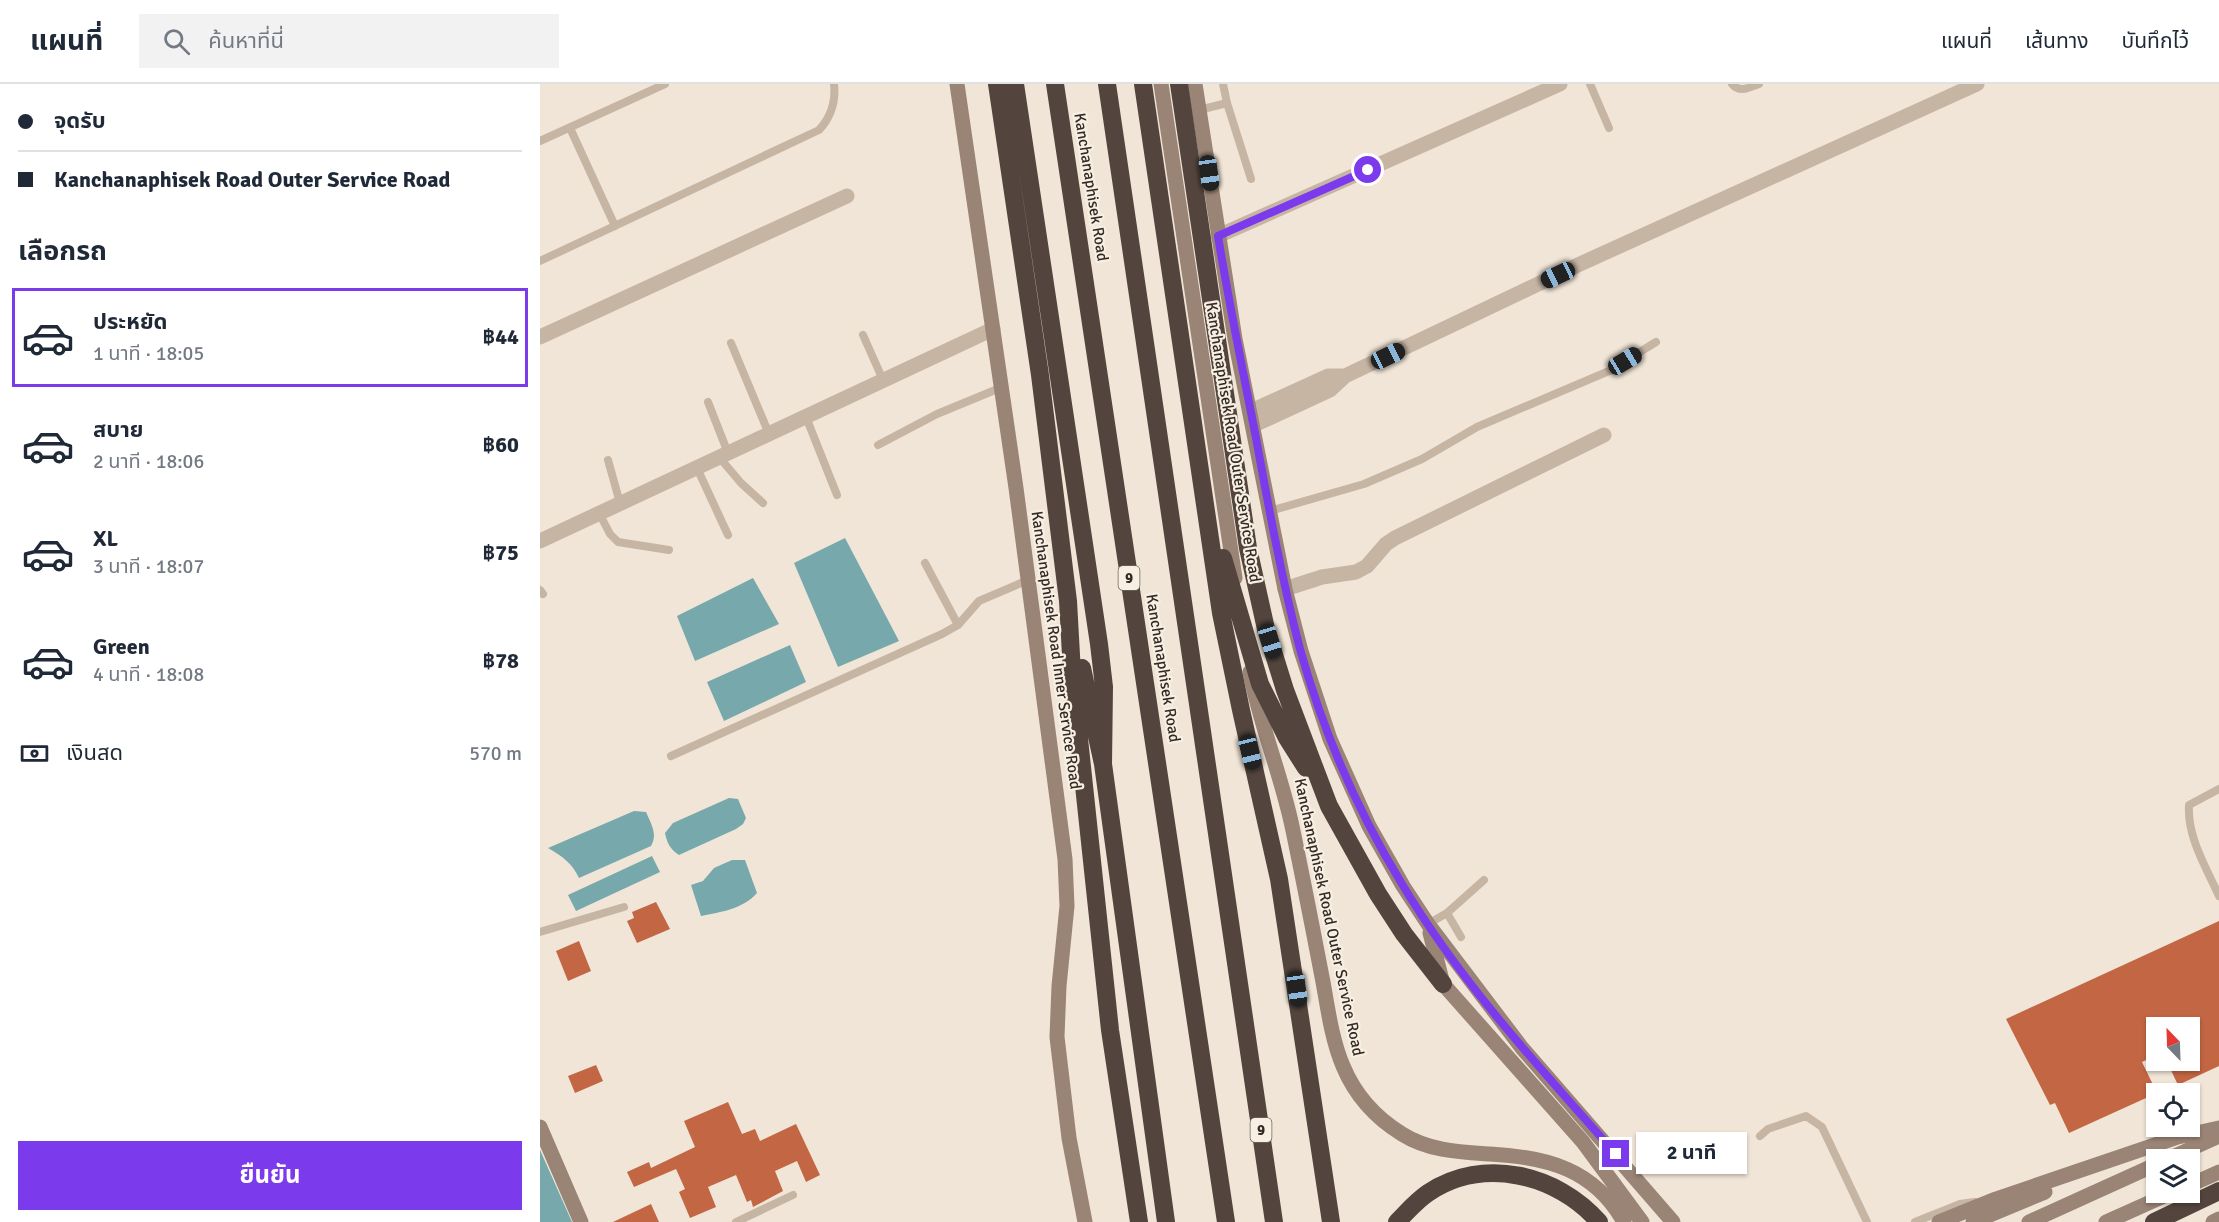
<!DOCTYPE html>
<html lang="th">
<meta charset="utf-8">
<style>
:root{--surface:#fff;--page:#f2f2f3;--text:#1f2937;--muted:#747a83;--line:#e0e1e3;--accent:#7c3aed}
body{margin:0;font-family:Signika,"Noto Sans Thai",sans-serif;background:var(--page);color:var(--text);height:100vh;display:flex;flex-direction:column;font-size:22px;white-space:nowrap}
*{box-sizing:border-box;margin:0}
p{font-size:20px;color:var(--muted)}
.icon{flex:none;width:33px;height:33px;fill:none;stroke:currentColor;stroke-width:2;stroke-linecap:round;stroke-linejoin:round}
.map{position:relative;flex:1;overflow:hidden}
.side{display:flex;flex-direction:column;background:var(--surface);width:540px}
.side>*{flex:none}
.guide{display:grid;align-content:center;height:132px;padding:0 18px;background:var(--surface)}
.needle{width:39px;rotate:337deg}
.buttons{position:absolute;left:1606px;top:933px;display:grid;gap:12px}
.buttons a{display:grid;place-items:center;width:54px;height:54px;border-radius:0px;background:var(--surface);box-shadow:0 2px 4px #0004;font-size:30px}
.end{position:absolute;width:27px;height:27px;margin:-14px;border:8px solid #7c3aed;background:#fff;box-shadow:0 0 0 3px #fff}
.from{border-radius:50%}
.bubble{position:absolute;height:42px;border-radius:0px;background:var(--surface);box-shadow:0 2px 4px #0004;font-size:20px;font-weight:700;line-height:42px;text-align:center}
.car{position:absolute;width:18px;height:36px;margin:-18px -9px;border-radius:8px;box-shadow:0 0 4px 2px #0007;background:linear-gradient(#222 24%,#8ab4d8 0 40%,#222 0 76%,#8ab4d8 0 86%,#222 0)}
.guide b{display:flex;align-items:center;gap:21px;height:57px;font-size:22px}
.guide b+b{border-top:2px solid var(--line)}
.guide i{width:15px;height:15px;background:var(--text)}
ul{padding:0;list-style:none}
li{display:flex;align-items:center;gap:18px;height:99px;margin:0 12px 9px;padding:0 6px;border:3px solid transparent;border-radius:0px}
li div{flex:1}
li b{display:block;font-size:22px}
li em{font-style:normal;font-weight:700}
li.active{border-color:var(--accent)}
li>.icon{width:54px;height:54px;stroke-width:1.5}
h2{padding:0 18px;font-size:27px;line-height:72px}
.pay{display:flex;align-items:center;gap:15px;height:66px;padding:0 18px;font-size:22px}
.pay p{margin-inline-start:auto}
.primary-button{display:flex;gap:12px;margin-top:auto;padding:12px 18px}
.primary-button a{flex:1;height:69px;border-radius:0px;background:var(--accent);color:#fff;font-size:24px;font-weight:700;line-height:69px;text-align:center}
header{display:flex;align-items:center;gap:36px;box-sizing:border-box;height:84px;padding:0 30px;background:var(--surface);border-bottom:2px solid var(--line)}
header strong{font-size:28px}
nav{display:flex;gap:33px;margin-inline-start:auto;font-size:21px}
.search{width:420px;height:54px;background:var(--page);display:flex;align-items:center;gap:15px;box-sizing:border-box;padding:0 21px;border-radius:0px;color:var(--muted);font-size:22px}
main{display:flex;flex:1;min-height:0}
.map>svg:first-child{display:block}
.water{fill:#77a8ac}
.building{fill:#c26643}
.lines{fill:none;stroke-linecap:round;stroke-linejoin:round}
.lane{stroke:#c7b5a4;stroke-width:8}
.street{stroke:#c7b5a4;stroke-width:15}
.secondary{stroke:#9a8476;stroke-width:15}
.highway{stroke:#53453d;stroke-width:18}
.route{stroke:#7c3aed;stroke-width:8}
.labels{text-anchor:middle;dominant-baseline:central;stroke-width:4.5;stroke-linejoin:round;paint-order:stroke}
.shield{fill:#f8efe3;stroke:#6e655e;stroke-width:1.5}
.shield-label{font-size:15px;font-weight:bold;fill:#332a25}
.street-label{font-size:16px;fill:#332a25;stroke:#f8efe3}
</style>
<header>
<strong>แผนที่</strong>
<div class="search"><svg class="icon" aria-label="search" viewBox="0 0 24 24"><circle cx="10" cy="10" r="6"/><path d="M15 15l6 6"/></svg>ค้นหาที่นี่</div>
<nav><a>แผนที่</a><a>เส้นทาง</a><a>บันทึกไว้</a></nav>
</header>
<main>
<section class="side">
<div class="guide">
<b><i class="from"></i>จุดรับ</b>
<b><i></i>Kanchanaphisek Road Outer Service Road</b>
</div>
<h2>เลือกรถ</h2>
<ul>
<li class="active"><svg class="icon" aria-label="car" viewBox="0 0 24 24"><path d="M5 17H2v-5l4-1 3-4h7l3 4 3 1v5h-3M9 17h6M6 11h13"/><circle cx="7" cy="17" r="2"/><circle cx="17" cy="17" r="2"/></svg><div><b>ประหยัด</b><p>1 นาที · 18:05</p></div><em>฿44</em></li>
<li><svg class="icon" aria-label="car" viewBox="0 0 24 24"><path d="M5 17H2v-5l4-1 3-4h7l3 4 3 1v5h-3M9 17h6M6 11h13"/><circle cx="7" cy="17" r="2"/><circle cx="17" cy="17" r="2"/></svg><div><b>สบาย</b><p>2 นาที · 18:06</p></div><em>฿60</em></li>
<li><svg class="icon" aria-label="car" viewBox="0 0 24 24"><path d="M5 17H2v-5l4-1 3-4h7l3 4 3 1v5h-3M9 17h6M6 11h13"/><circle cx="7" cy="17" r="2"/><circle cx="17" cy="17" r="2"/></svg><div><b>XL</b><p>3 นาที · 18:07</p></div><em>฿75</em></li>
<li><svg class="icon" aria-label="car" viewBox="0 0 24 24"><path d="M5 17H2v-5l4-1 3-4h7l3 4 3 1v5h-3M9 17h6M6 11h13"/><circle cx="7" cy="17" r="2"/><circle cx="17" cy="17" r="2"/></svg><div><b>Green</b><p>4 นาที · 18:08</p></div><em>฿78</em></li>
</ul>
<div class="pay"><svg class="icon" aria-label="cash" viewBox="0 0 24 24"><path d="M3 7h18v10H3z"/><circle cx="12" cy="12" r="2"/></svg>เงินสด<p>570 m</p></div>
<div class="primary-button"><a>ยืนยัน</a></div>
</section>
<div class="map">
<svg width="1679" height="1138" viewBox="0 0 1679 1138">
<rect width="100%" height="100%" fill="#f0e5d7"/>
<path class="water" d="M305,454l54,103 -61,26 -44,-104z
M213,494l26,46 -84,37 -18,-45z
M250,561l16,37 -82,39 -17,-39z
M189,714l9,1 8,19 -3,6 -7,5 -57,26c-9,-6 -12,-12 -14,-22l8,-10z
M94,727l12,1c5,12 12,22 5,34l-72,32c-7,-15 -17,-22 -31,-30z
M112,772l8,16 -84,39 -8,-16z
M192,776h13l12,33c-14,16 -36,19 -56,23l-10,-31 12,-4 11,-13z
M0,1066l32,72h-32z"/>
<path class="building" d="M116,818l14,27 -33,14 -10,-22 7,-3 -2,-6z
M1679,837v145l-41,19 -9,-19 13,-6h8v-32h-33v27l-15,7 15,31 -88,40 -14,-30 -5,2 -44,-86z
M39,857l12,30 -23,10 -12,-30z
M56,981l7,16 -28,12 -7,-17z
M188,1018l14,32 13,-5 5,12 36,-17 24,51 -14,7 -9,-21 -22,10 8,20 -30,16 -2,-7 -4,2 -11,-27 -28,12 8,20 -26,11 -11,-26 6,-3 -9,-20 -42,18 -7,-15 22,-10 2,6 44,-21 -11,-26z
M111,1120l8,18h-46z"/>
<g class="lines">
<path class="lane" d="M683,0l4,19 24,76
M1050,0l19,44
M1192,0c8,9 16,4 27,0
M659,26l28,-7
M30,44l45,98
M0,57l125,-57
M0,177l279,-131c12,-13 17,-28 15,-46
M323,251l20,45
M191,259l38,91
M168,318l20,51
M266,333l31,78
M338,361l59,-31 63,-26
M179,373l22,26 22,20
M68,376l12,43
M157,384l31,67
M730,427l94,-27 58,-25 55,-32 132,-56 47,-29
M59,429l11,21 8,8 51,8
M385,479l33,62
M0,506l3,4
M131,672l271,-122 16,-9 21,-24 49,-21
M1679,705l-30,16c-2,32 17,62 30,91
M907,829l14,24
M888,840l19,-11 37,-33
M0,848l84,-25
M1220,1052l8,-7 38,-13 16,11 45,95
M196,1138l57,-27
M1375,1138l45,-18 15,-2"/>
<path class="street" d="M678,152l342,-152
M0,253l307,-141
M711,327l77,-35h17
M714,341l76,-35 15,-14 235,-112 397,-180
M0,457l453,-212
M745,505l37,-12 34,-5 11,-6 19,-22 9,-6 209,-103"/>
<path class="secondary" d="M417,0l59,404 49,371 2,47 -8,80 -2,51 12,101 16,84
M621,0l74,494
M655,0l40,255 50,250 16,62 29,88 39,87 34,60 25,38 94,124 151,174
M710,588c10,53 31,102 42,154 11,52 21,104 31,156 5,28 9,58 20,84 12,29 33,52 59,68 27,17 57,18 88,20 57,3 104,15 134,68
M890,849l13,51 140,158 59,80
M0,1043l41,95
M1626,1076l53,-24
M1650,1101l29,-13
M1399,1138l57,-23 182,-62 41,-9
M1433,1138l72,-30
M1489,1138l128,-58
M1566,1138l67,-30
M1673,1138l6,-3"/>
<path class="highway" d="M457,0l43,291 28,226 4,72 38,357 29,192
M475,0l84,560 5,43 -1,77
M515,0l171,1138
M567,0l167,1138
M603,0l78,529 20,97 38,169 52,343
M639,0l69,464 18,81 19,61 44,116 49,88 26,40 39,50
M683,474l37,126 27,54 19,30
M542,584l21,96 63,458
M857,1138c10,-10 19,-21 31,-29 55,-37 129,-19 171,29
M1614,1138l65,-31"/>
</g>
<g class="lines">
<path class="route" d="M828,86l-150,66c11,68 25,135 38,202 13,71 26,142 44,211 23,82 58,163 102,235 59,99 138,184 214,270"/>
</g>
<g class="labels">
<g class="shield">
<rect x="578.5" y="482" width="21" height="24" rx="4.5"/>
<rect x="710.5" y="1034" width="21" height="24" rx="4.5"/>
</g>
<g class="shield-label">
<text x="589" y="494">9</text>
<text x="721" y="1046">9</text>
</g>
<g class="street-label">
<text transform="translate(551 103) rotate(81)">Kanchanaphisek Road</text>
<text transform="translate(693 358) rotate(81)">Kanchanaphisek Road Outer Service Road</text>
<text transform="translate(516 566) rotate(82)">Kanchanaphisek Road Inner Service Road</text>
<text transform="translate(623 584) rotate(81)">Kanchanaphisek Road</text>
<text transform="translate(789 833) rotate(78)">Kanchanaphisek Road Outer Service Road</text>
</g>
</g>
</svg>
<div class="buttons">
<a><svg class="needle" viewBox="-14 -14 28 28"><path d="M0-13l5 13h-10z" fill="#e53935"/><path d="M0 13l5-13h-10z" fill="#747a83"/></svg></a>
<a><svg class="icon" aria-label="locate" viewBox="0 0 24 24"><circle cx="12" cy="12" r="6"/><path d="M12 2v4M12 18v4M2 12h4M18 12h4"/></svg></a>
<a><svg class="icon" aria-label="layers" viewBox="0 0 24 24"><path d="M12 4l9 5-9 5-9-5zM3 14l9 5 9-5"/></svg></a>
</div>
<i class="end from" style="left:828px;top:86px"></i>
<i class="end" style="left:1076px;top:1070px"></i>
<div class="bubble" style="left:1096px;top:1048px;width:111px">2 นาที</div>
<i class="car" style="left:669px;top:89px;rotate:172deg"></i>
<i class="car" style="left:1018px;top:191px;rotate:245deg"></i>
<i class="car" style="left:848px;top:272px;rotate:64deg"></i>
<i class="car" style="left:1085px;top:277px;rotate:59deg"></i>
<i class="car" style="left:730px;top:557px;rotate:163deg"></i>
<i class="car" style="left:710px;top:668px;rotate:166deg"></i>
<i class="car" style="left:757px;top:905px;rotate:172deg"></i>
</div>
</main>
